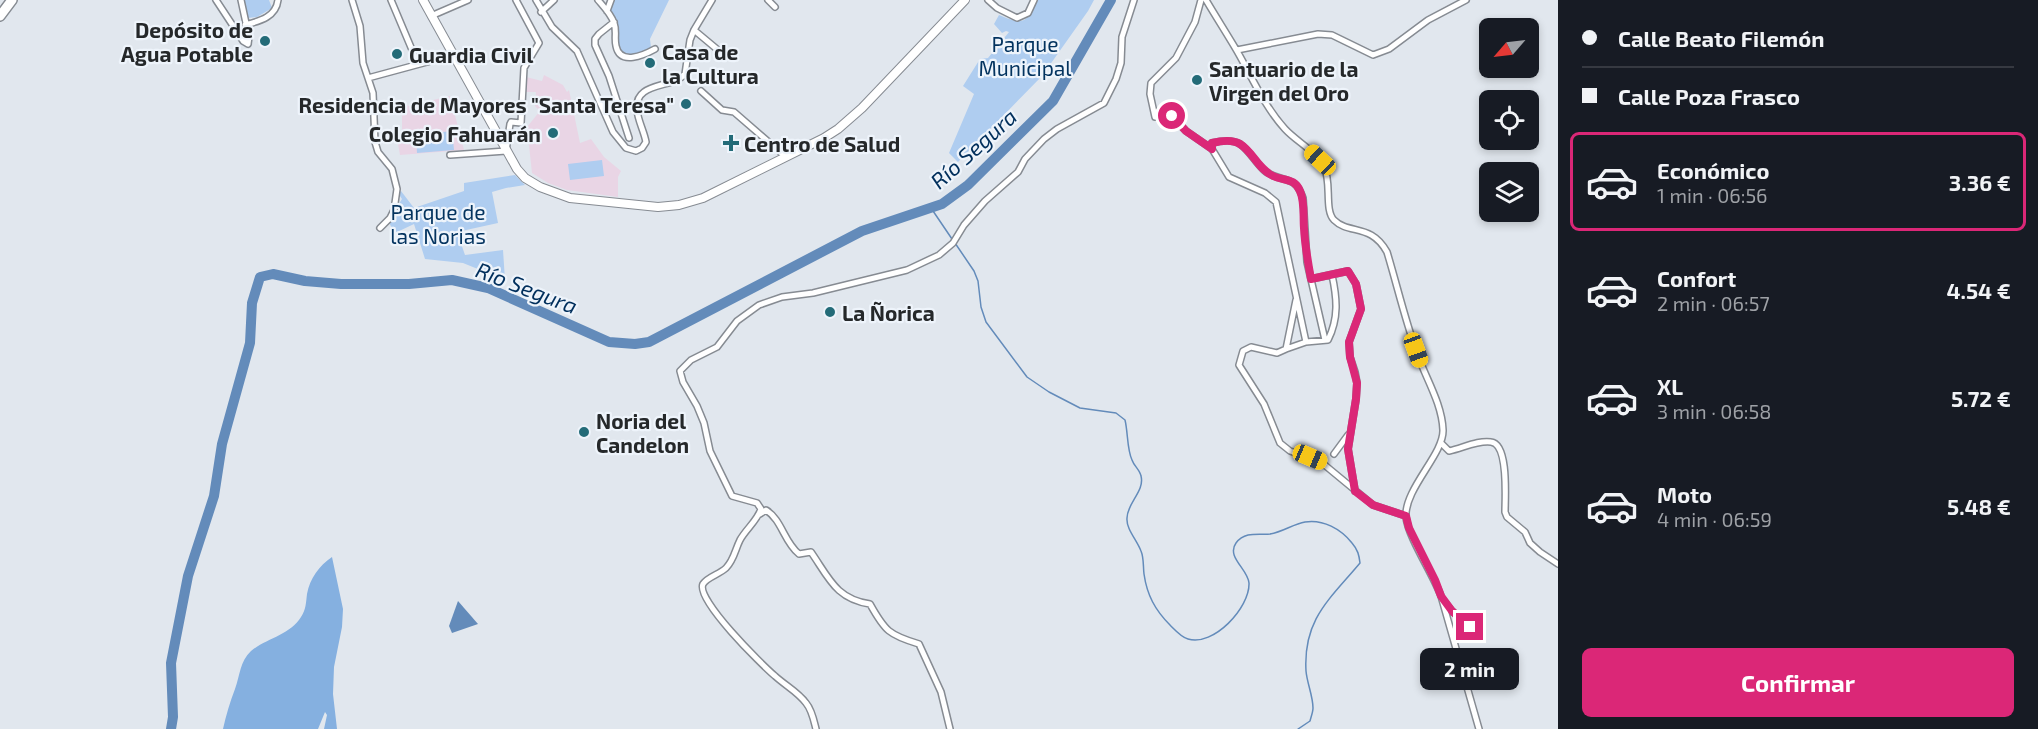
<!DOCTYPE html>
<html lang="es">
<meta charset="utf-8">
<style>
:root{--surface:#171b24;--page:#242831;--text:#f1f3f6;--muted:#9ea1a6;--line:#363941;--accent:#db2777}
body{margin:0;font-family:"Exo 2",sans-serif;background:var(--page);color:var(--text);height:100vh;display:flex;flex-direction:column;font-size:22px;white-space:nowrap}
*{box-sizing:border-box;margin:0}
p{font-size:20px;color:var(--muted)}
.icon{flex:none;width:33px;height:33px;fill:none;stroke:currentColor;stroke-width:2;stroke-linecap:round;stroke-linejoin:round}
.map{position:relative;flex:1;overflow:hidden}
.details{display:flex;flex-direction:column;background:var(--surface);width:480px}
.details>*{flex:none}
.hud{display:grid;align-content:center;height:132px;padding:0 24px;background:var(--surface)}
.needle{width:39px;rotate:242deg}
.buttons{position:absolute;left:1479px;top:18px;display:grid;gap:12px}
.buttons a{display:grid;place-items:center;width:60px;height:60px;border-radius:9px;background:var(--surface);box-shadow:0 3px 9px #0003;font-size:30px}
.end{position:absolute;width:27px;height:27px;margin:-14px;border:8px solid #db2777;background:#fff;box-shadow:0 0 0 3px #fff}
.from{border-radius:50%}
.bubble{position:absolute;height:42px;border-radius:9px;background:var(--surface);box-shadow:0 3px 9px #0003;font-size:20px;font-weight:700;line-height:42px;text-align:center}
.car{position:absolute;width:18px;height:36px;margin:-18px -9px;border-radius:8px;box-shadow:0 0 4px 2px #0007;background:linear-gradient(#f5c518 24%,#345 0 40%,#f5c518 0 76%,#345 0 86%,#f5c518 0)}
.hud b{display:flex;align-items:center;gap:21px;height:57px;font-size:22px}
.hud b+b{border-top:2px solid var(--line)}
.hud i{width:15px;height:15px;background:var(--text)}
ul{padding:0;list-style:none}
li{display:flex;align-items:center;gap:18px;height:99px;margin:0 12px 9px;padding:0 12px;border:3px solid transparent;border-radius:9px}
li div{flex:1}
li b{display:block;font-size:22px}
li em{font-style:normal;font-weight:700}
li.current{border-color:var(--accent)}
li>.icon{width:54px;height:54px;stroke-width:1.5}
.cta{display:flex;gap:12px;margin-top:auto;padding:12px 24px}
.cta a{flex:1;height:69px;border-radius:9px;background:var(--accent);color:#fff;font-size:24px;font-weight:700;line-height:69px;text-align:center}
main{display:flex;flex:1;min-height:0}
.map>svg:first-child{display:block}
.education{fill:#e9d5e5}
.green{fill:#afcdf0}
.forest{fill:#85b0e0}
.water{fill:#638bba}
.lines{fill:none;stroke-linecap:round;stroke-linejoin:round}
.stream{stroke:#638bba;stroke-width:1.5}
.river{stroke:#638bba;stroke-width:10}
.street-casing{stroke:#868b92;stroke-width:8}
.secondary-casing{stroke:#868b92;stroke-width:10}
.primary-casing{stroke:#868b92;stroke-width:12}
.street{stroke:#fff;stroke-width:5}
.secondary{stroke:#fff;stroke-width:8}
.primary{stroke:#fff;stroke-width:9}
.route{stroke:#db2777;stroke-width:8}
.poi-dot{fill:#236b78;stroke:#eef4fb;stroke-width:2}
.labels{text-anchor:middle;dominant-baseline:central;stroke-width:4.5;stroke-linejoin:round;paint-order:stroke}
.poi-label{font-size:21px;font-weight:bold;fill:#25282a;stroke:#eef4fb;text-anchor:start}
.park-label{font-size:21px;fill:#03335f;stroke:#eef4fb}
.water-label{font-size:22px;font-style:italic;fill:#012f5c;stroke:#eef4fb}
</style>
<main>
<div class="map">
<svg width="1558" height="729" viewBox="0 0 1558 729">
<rect width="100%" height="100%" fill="#e1e7ee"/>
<path class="education" d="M544,75l19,10 4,7 2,-2 11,53 11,-4 13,18 17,14 -3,6v20l-51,-7 -19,-7 -16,-10 -5,-46 13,-16 -5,-5 1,-14h-11l1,-15 16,4z
M450,96l14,54 -64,5 -2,-11 4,-8v-31l5,-1 1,2z"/>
<path class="green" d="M244,0h25l3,8 -15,9 -9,1z
M613,0h56l-19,39 1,9 -19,8 -12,-5 -11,-42z
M1038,0h56l-6,11 -46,65 -84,86 -9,-9 25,-59 -11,-8 17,-27 8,-1 21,-26 -3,-1 -4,2 -8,-9 5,-9c26,11 26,8 39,-15z
M452,131l2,19 -37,3 -1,-18z
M602,160l2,16 -34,4 -2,-16z
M515,175l10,10 -19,3 -14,4 6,31 -41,9 8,23 38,-5 2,30 -42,-17 -38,-4 -11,-35 -19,9 -7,-12 14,-22 -4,-6 3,-2 13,17 50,-17v-8z"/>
<path class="forest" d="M332,557l11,52 -1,18 -8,40 -1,27 4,35h-13l3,-14 -2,-3 -7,17h-95c3,-14 7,-27 12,-40 5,-14 5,-28 16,-38 16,-13 39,-16 50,-34 5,-7 5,-15 6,-23 3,-16 12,-28 25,-37z"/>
<path class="water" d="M458,601l20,23 -26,9 -3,-7z"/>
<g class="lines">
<path class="stream" d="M931,208l21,31
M955,243l19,28 4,10 3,26 5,15 41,55 22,15 31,16 36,5 9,7c3,12 2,30 7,40 2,6 8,10 9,16 4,15 -14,27 -14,42 -1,11 10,22 14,33 3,7 2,15 3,23 3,21 11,36 26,51 5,5 11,12 18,14 25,8 62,-31 61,-56 -1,-14 -23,-26 -13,-40 9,-12 23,-8 34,-9 13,-2 23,-10 35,-12 18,-3 36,7 47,21 6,7 7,12 8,20 -30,36 -57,56 -54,108 1,12 7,25 7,37 0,4 -2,9 -3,13l-12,8"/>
<path class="river" d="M171,729l2,-12 -2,-54 17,-87 26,-80 8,-52 28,-101 2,-40 8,-26 13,-3 32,7 36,3h68l43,-4 36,8 121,54 26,2 14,-2 213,-111 80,-27 26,-19 85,-84 58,-101"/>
<defs>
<path id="street" d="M216,0l27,41 5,3
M241,0l8,37 -1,7
M352,0l8,26 3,37 10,30 2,49 3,10 14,17 5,20 -3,21 -4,8 -10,10
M391,0l27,64
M536,0l16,27 25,24 36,81 13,16 10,3 6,-3 4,-6c-2,-11 -8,-21 -9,-32 -3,-29 35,-21 48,-36l5,-34 4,-10 18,-30
M598,0c6,7 13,14 16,23 3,8 0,15 2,23 4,20 28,9 39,3
M768,0l7,7
M988,0l9,8 20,10 11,-5 6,-13
M1206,0c10,17 21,34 31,51 15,26 27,55 48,78 12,13 31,22 39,38 8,15 0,43 10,53 15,15 37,3 53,32 10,33 18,68 30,101 8,24 25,50 26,77 1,24 -39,59 -37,87 2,20 27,57 35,79l38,133
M607,11l4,-11
M541,12l13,-12
M431,16l37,-16
M614,22l-15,12 -4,5v6l14,31 20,62
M245,25c15,-4 31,-8 33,-25
M694,30l30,25
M1237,50l81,-16 14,1 41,20 16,-6 39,-29 38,-20
M368,78l85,-23
M701,91l21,19 12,2 52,45
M1172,116l14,15 26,18 17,28 36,16 11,9 30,140
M1155,117l-5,-23 1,-11 25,-25 19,-36 6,-22
M1212,149v-6c8,-2 20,-4 28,1 10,7 16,20 26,28 17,11 29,2 37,26l4,64 18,78
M450,155l56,-4 4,-27 1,-2 10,1 3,-55 15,-25 -23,-43
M1311,279l37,-8 8,13 5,25 -12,33 1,15 5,15 2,11 -1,16 -8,50 7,42
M1296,300l-10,49 -9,4 -26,-6 -8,4 -4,14 25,39 16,39 10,8 31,11 52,43 33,11
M1286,349l20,-7 22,-2c11,-22 9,-42 4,-65
M1441,443l8,8c14,-3 29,-11 42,-9 18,2 14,56 14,70l2,5 18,15 5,11 10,9 18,12
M1334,454l14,-19
M760,514l6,-4c16,10 18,32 33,44l12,-2c18,26 25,47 59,52 15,27 19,31 49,40l22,48 9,37
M1443,600l9,11 28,25
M816,729c-2,-8 -4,-19 -10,-26 -8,-11 -20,-17 -31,-27 -13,-11 -80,-77 -72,-92 4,-7 17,-10 23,-16 8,-8 9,-18 14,-28 6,-11 17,-19 21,-31l-4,-6 -25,-7 -22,-45 -6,-28 -7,-17 -14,-24 -3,-11 11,-11 26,-13 20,-26 22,-16 23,-8 31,-4 94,-23 32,-15 14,-12 11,-18 21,-24 33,-29 7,-13 19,-20 13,-10 47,-26 12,-24 5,-16 1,-26 12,-37"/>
<path id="secondary" d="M423,0l94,169 8,9 15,9 30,11 88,9 21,-2 24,-7 121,-60 14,-9 24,-21 103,-108"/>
<path id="primary" d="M0,16l12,-16"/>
</defs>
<use href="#street" class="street-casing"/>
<use href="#secondary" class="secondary-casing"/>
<use href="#primary" class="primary-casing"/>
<use href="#street" class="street"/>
<use href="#secondary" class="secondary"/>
<use href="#primary" class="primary"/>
</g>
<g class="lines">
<path class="route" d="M1172,116l14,15 26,18v-6c8,-2 20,-4 28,1 13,8 18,25 33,32 11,5 22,2 27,15 5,11 3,25 4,37 1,18 4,35 7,51l37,-8 8,13 5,25 -12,33 1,15 7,26 -1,16 -8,50 7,42 18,14 33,11 3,12 26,52 6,16 11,15 18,16"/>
</g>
<g class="poi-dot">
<circle cx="265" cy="41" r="6"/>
<circle cx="397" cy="54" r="6"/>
<circle cx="650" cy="63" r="6"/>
<circle cx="1197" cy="80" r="6"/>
<circle cx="686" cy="104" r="6"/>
<circle cx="553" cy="133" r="6"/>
<path d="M728 134h6v6h6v6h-6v6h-6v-6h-6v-6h6z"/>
<circle cx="830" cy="312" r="6"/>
<circle cx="584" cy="432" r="6"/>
</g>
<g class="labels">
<g class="poi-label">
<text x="253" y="29" text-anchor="end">Depósito de<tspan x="253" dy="24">Agua Potable</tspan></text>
<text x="662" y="51">Casa de<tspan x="662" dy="24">la Cultura</tspan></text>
<text x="409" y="54">Guardia Civil</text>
<text x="1209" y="68">Santuario de la<tspan x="1209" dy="24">Virgen del Oro</tspan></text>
<text x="674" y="104" text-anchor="end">Residencia de Mayores "Santa Teresa"</text>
<text x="541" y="133" text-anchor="end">Colegio Fahuarán</text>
<text x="744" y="143">Centro de Salud</text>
<text x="842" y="312">La Ñorica</text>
<text x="596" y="420">Noria del<tspan x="596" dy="24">Candelon</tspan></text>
</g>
<g class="park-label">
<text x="1025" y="43">Parque<tspan x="1025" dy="24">Municipal</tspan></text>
<text x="438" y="211">Parque de<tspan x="438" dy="24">las Norias</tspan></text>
</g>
<g class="water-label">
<text transform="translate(973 148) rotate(-42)">Río Segura</text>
<text transform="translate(527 287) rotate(21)">Río Segura</text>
</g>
</g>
</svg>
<div class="buttons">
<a><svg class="needle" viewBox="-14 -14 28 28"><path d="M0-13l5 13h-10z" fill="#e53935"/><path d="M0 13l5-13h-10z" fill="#9ea1a6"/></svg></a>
<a><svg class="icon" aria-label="locate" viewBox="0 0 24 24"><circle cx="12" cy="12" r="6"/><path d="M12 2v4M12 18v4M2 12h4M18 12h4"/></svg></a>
<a><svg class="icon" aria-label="layers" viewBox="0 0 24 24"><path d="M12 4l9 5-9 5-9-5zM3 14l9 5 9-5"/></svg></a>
</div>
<i class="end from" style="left:1172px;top:116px"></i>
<i class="end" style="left:1470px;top:627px"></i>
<div class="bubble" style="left:1420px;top:648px;width:99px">2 min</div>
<i class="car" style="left:1320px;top:160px;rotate:313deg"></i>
<i class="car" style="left:1416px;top:350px;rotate:160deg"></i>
<i class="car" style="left:1310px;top:457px;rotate:113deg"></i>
</div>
<section class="details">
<div class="hud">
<b><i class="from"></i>Calle Beato Filemón</b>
<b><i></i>Calle Poza Frasco</b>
</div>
<ul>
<li class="current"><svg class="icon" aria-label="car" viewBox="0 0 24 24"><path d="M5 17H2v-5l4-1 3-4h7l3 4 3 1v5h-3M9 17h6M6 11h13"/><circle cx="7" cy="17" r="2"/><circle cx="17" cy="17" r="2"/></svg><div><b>Económico</b><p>1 min · 06:56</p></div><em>3.36 €</em></li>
<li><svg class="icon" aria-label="car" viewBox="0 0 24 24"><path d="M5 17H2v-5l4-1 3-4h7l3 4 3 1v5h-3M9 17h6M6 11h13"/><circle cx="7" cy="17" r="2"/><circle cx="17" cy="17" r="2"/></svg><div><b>Confort</b><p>2 min · 06:57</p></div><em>4.54 €</em></li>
<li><svg class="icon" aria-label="car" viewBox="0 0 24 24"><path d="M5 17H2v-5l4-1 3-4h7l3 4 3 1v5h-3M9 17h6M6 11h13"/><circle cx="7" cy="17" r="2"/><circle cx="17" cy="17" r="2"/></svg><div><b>XL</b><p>3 min · 06:58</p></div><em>5.72 €</em></li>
<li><svg class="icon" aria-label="car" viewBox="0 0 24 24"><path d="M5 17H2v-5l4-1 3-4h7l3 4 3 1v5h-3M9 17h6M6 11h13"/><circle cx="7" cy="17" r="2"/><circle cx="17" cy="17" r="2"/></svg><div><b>Moto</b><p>4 min · 06:59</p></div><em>5.48 €</em></li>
</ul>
<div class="cta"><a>Confirmar</a></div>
</section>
</main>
